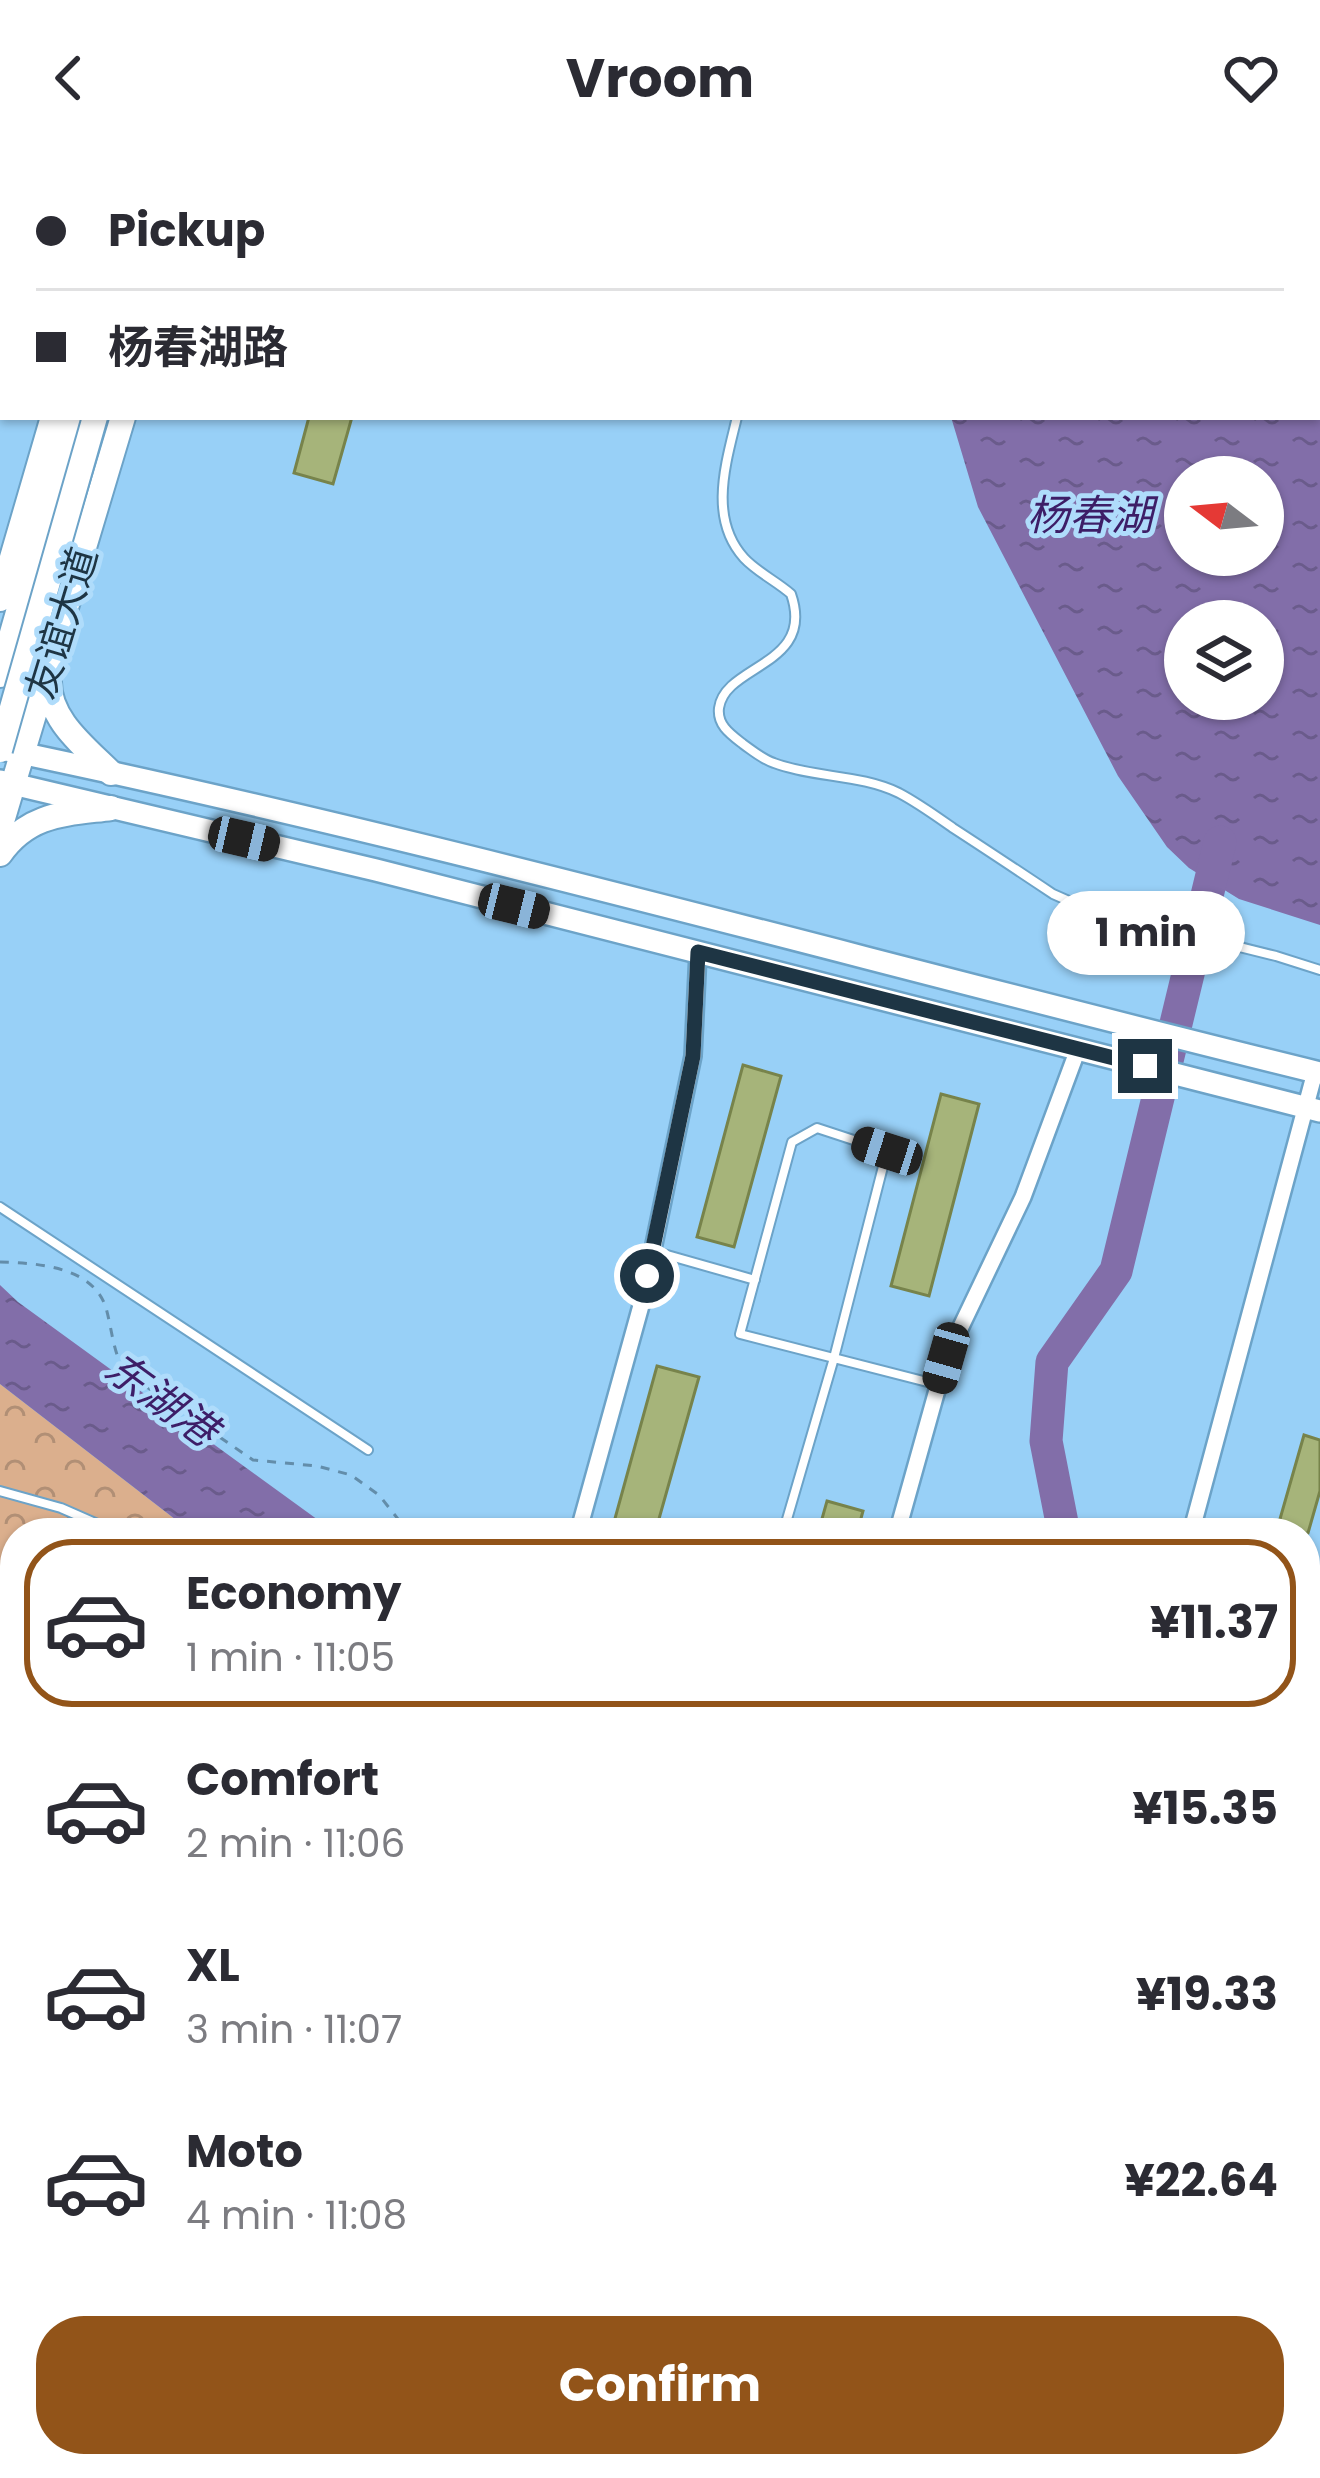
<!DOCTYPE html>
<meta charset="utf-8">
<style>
:root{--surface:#fff;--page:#f2f2f3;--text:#2b2b33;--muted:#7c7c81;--line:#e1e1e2;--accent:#925419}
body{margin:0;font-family:Poppins,"Noto Sans SC",sans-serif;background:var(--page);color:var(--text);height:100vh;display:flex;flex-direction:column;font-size:45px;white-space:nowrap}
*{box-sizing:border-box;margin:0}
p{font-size:39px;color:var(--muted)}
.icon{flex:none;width:66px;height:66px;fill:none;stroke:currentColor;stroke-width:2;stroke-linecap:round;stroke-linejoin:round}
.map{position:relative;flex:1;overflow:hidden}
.details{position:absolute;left:0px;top:1362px;width:1320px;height:960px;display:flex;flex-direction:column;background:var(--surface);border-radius:48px 48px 0 0;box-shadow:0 3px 9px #0004}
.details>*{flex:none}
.guide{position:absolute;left:0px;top:0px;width:1320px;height:264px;box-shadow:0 3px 9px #0004;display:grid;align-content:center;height:264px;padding:0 36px;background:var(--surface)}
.needle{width:78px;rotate:286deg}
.tools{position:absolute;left:1164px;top:300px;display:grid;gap:24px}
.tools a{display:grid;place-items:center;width:120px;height:120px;border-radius:50%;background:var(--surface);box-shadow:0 3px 9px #0004;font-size:60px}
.end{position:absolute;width:54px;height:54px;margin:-27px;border:15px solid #1e3544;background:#fff;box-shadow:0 0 0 6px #fff}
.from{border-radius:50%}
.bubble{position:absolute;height:84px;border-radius:42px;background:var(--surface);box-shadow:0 3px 9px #0004;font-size:39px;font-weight:700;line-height:84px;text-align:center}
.car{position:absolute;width:36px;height:72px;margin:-36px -18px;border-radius:15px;box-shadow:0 0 9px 3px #0007;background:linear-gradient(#222 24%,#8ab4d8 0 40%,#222 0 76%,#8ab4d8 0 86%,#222 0)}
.guide b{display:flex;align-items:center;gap:42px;height:114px;font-size:45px}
.guide b+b{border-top:3px solid var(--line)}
.guide i{width:30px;height:30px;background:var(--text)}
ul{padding:21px 0 0;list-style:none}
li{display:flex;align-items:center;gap:36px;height:168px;margin:0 24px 18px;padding:0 12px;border:6px solid transparent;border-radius:48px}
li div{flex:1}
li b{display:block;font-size:45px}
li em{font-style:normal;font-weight:700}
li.selected{border-color:var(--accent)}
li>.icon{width:108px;height:108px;stroke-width:1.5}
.button{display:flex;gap:24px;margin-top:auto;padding:24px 36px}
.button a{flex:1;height:138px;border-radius:48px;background:var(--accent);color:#fff;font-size:48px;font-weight:700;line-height:138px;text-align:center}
header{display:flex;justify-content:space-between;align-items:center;height:156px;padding:0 36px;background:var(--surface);font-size:54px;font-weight:700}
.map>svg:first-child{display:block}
.park{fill:url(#park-crowns)}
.garden{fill:#dbaf8d}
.water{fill:url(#water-ripples);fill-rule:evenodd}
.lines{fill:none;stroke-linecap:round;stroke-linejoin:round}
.river{stroke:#826ea9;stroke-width:33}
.building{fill:#a6b47a;stroke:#77834b;stroke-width:3}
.service-casing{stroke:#6ca3c8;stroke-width:12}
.minor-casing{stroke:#6ca3c8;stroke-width:20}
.secondary-casing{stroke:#6ca3c8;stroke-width:26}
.primary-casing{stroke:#6ca3c8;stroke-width:28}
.path{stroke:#638daa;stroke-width:3;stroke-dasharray:9 9;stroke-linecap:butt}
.service{stroke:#fff;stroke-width:8}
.minor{stroke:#fff;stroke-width:15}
.secondary{stroke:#fff;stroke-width:21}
.primary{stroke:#fff;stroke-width:24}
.primary-bridge-casing{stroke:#6ca3c8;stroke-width:28;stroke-linecap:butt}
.primary-bridge{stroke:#fff;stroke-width:24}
.route{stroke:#1e3544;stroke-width:15}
.labels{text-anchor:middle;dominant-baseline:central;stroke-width:10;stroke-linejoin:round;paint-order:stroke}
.street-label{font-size:39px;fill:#1e3544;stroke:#afdcfb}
.water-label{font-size:42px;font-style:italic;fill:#3d1e67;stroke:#afdcfb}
</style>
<header><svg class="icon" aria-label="back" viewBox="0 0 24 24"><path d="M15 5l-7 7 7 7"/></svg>Vroom<svg class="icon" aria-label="heart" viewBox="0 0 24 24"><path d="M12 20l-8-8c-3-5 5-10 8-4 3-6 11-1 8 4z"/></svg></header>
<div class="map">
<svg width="1320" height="2322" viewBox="0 0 1320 2322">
<defs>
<pattern id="park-crowns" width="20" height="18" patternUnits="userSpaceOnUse" patternTransform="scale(3)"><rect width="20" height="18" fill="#dbaf8d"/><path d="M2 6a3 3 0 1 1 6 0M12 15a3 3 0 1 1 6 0" fill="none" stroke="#b18f75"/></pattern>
<pattern id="water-ripples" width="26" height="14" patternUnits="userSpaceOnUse" patternTransform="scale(3)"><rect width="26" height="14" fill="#826ea9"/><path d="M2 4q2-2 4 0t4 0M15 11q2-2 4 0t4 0" fill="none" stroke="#6a5b8b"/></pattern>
</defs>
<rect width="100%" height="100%" fill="#98d0f7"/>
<path class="park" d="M0,1228l193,149h-178v339l-15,-13z
M680,2307h539l8,15h-530z"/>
<path class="garden" d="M910,2307h242l7,15h-232z"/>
<path class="water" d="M929,0h391v769l-81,-26 -50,-31 -22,-21 -49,-71 -140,-269 -27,-90h366v-258h-388zM1185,321h78v78h-78zM1185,465h78v78h-78z
M0,1129l18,17 318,231h-143l-193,-149z
M1305,2277l15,28v17h-93l-8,-15h86z"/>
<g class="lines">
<path class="river" d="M1064,1377l-18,-92 6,-79 64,-91 104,-429
M0,1577l15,13
M820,2307l17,15"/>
</g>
<path class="building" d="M309,261h43l-19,67 -39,-11z
M743,909l38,11 -47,171 -37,-10z
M941,938l38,10 -50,192 -38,-10z
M657,1210l42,11 -44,156h-44z
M1304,1279l16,5v51l-12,42h-32z
M827,1345l36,10 -6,22h-39z
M1004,2307h110l7,15h-110z"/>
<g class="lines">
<defs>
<path id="service" d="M794,3l1,-3
M0,69l3,1
M737,261c-11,46 -29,101 7,141 13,14 32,23 47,36 25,72 -66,70 -72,114 -2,17 11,26 24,36 10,7 19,15 31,19 40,15 86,11 125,30 19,10 37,23 54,35 34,22 67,44 100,66l34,15 189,47 44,14
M0,1051l368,243
M653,1095l102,29
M0,1335l61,17 57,25
M783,1377l51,-175 53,-207 -70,-23 -25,14 -52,192 199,51
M1163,2307l7,15"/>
<path id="minor" d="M578,1377l64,-231 51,-246 5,-103
M897,1377l49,-175 77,-161 55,-148
M1191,1377l124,-461
M1305,1561l15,4
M1305,2077l15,27
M231,2322l4,-15"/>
<path id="secondary" d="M6,594c442,92 876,216 1314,323
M0,625l376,89 944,241"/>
<path id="primary" d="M128,3l1,-3
M147,3l1,-3
M169,3l1,-3
M198,3l1,-3
M0,443l53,-182
M0,519l74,-258
M49,522c-2,41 36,69 62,95
M0,672l123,-411
M0,698c29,-41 65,-40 111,-46"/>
</defs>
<use href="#service" class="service-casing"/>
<use href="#minor" class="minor-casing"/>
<use href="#secondary" class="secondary-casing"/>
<use href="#primary" class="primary-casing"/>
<path class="path" d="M0,1106c36,1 93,4 106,46 6,21 7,45 19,64l128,88 64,6 34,9 28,20 30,38
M0,1473l15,5
M905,2307l16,15"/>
<use href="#service" class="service"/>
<use href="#minor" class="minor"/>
<use href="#secondary" class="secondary"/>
<use href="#primary" class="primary"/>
<defs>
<path id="primary-bridge" d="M0,594l95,-333"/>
</defs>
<use href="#primary-bridge" class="primary-bridge-casing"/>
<use href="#primary-bridge" class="primary-bridge"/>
</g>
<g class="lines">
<path class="route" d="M647,1120l46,-220 5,-104 447,114"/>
</g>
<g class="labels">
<g class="street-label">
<text transform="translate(62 467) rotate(-73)">友谊大道</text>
</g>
<g class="water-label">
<text x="1090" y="359">杨春湖</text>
<text transform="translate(161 1243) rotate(36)">东湖港</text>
</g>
</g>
</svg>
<div class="tools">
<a><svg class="needle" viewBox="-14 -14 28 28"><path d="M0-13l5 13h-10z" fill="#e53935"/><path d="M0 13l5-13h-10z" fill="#7c7c81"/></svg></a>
<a><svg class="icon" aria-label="layers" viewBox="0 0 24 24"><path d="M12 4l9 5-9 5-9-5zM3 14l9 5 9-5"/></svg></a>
</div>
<i class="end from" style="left:647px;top:1120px"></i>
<i class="end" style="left:1145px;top:910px"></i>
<div class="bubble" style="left:1047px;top:735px;width:198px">1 min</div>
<i class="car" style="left:244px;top:683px;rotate:103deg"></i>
<i class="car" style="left:514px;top:750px;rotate:104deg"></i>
<i class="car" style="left:887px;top:995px;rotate:288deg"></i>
<i class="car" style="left:946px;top:1202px;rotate:196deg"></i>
<div class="guide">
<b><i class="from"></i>Pickup</b>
<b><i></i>杨春湖路</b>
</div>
<section class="details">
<ul>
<li class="selected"><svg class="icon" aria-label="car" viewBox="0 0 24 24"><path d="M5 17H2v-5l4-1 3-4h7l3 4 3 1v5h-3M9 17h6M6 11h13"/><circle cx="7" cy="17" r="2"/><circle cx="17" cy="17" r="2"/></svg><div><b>Economy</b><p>1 min · 11:05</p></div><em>¥11.37</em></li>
<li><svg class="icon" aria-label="car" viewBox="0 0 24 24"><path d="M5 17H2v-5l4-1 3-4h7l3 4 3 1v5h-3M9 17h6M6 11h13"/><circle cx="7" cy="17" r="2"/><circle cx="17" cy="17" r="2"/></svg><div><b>Comfort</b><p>2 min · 11:06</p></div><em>¥15.35</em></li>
<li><svg class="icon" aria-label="car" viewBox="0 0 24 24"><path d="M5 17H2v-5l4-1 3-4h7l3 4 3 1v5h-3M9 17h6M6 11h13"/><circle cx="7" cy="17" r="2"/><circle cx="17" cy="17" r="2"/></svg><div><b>XL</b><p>3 min · 11:07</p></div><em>¥19.33</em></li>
<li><svg class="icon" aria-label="car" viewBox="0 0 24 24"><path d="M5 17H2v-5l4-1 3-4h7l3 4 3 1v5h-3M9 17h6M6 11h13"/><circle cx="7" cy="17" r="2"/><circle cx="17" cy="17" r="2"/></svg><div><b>Moto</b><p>4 min · 11:08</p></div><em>¥22.64</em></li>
</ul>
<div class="button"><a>Confirm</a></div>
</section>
</div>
